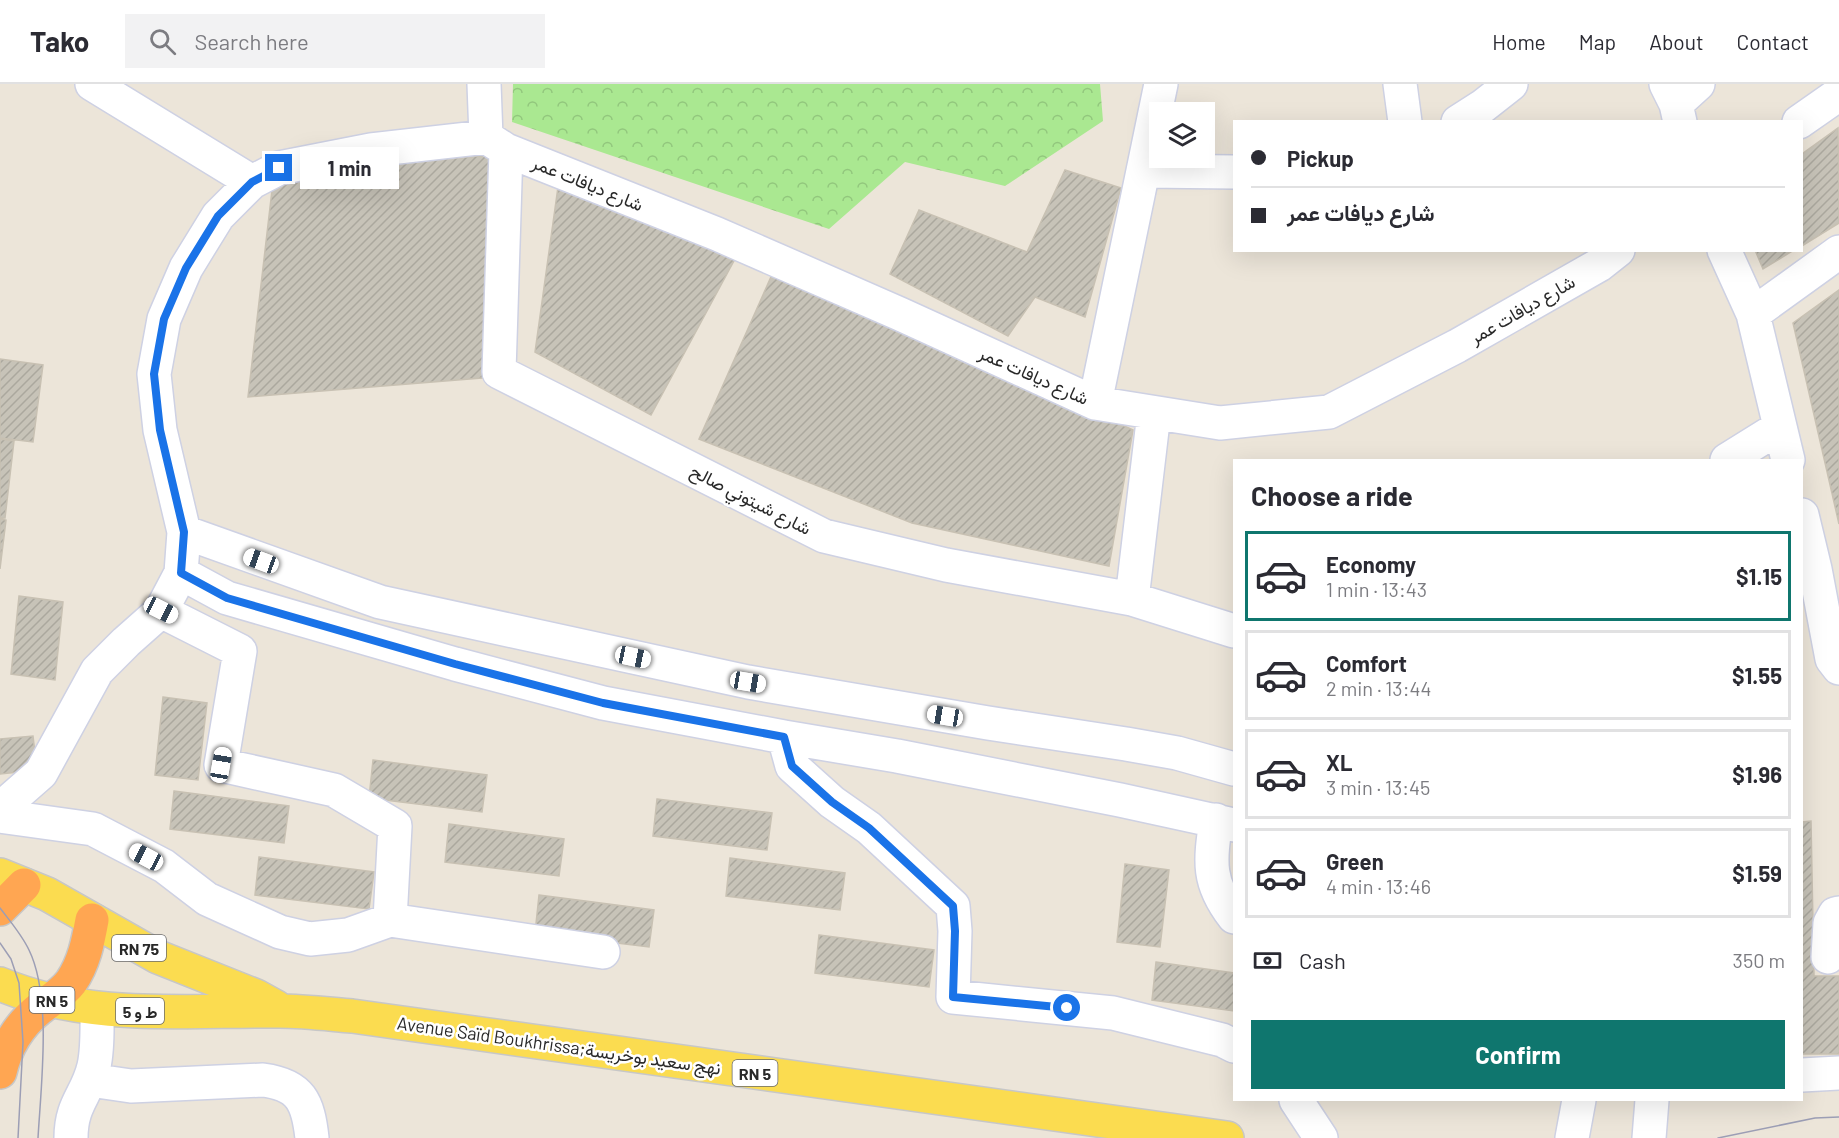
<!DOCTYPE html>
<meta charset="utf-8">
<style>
:root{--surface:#fff;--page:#f2f2f3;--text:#2b2b33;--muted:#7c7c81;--line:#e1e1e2;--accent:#0f766e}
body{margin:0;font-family:Barlow,Vazirmatn,sans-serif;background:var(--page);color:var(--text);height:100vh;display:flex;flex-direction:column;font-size:22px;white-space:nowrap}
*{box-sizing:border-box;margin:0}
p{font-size:20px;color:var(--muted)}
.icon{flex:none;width:33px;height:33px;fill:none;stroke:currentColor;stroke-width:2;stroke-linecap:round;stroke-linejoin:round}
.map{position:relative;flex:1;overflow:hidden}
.side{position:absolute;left:1233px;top:375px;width:570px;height:642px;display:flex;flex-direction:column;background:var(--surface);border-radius:0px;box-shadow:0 6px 24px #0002}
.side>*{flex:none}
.guide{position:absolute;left:1233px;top:36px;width:570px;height:132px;border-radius:0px;box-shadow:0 6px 24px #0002;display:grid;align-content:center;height:132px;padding:0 18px;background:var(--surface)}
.buttons{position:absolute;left:1149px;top:18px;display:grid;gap:12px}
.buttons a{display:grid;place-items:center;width:66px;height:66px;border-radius:0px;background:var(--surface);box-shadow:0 6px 24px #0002;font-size:30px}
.end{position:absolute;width:27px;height:27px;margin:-14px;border:8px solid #1a73e8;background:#fff;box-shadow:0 0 0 3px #fff}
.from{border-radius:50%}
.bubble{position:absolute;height:42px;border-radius:0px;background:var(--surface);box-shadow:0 6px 24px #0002;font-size:20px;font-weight:700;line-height:42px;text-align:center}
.car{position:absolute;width:18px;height:36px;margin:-18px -9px;border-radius:8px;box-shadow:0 0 4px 2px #0007;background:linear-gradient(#fff 24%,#345 0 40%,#fff 0 76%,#345 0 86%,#fff 0)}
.guide b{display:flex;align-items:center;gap:21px;height:57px;font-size:22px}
.guide b+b{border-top:2px solid var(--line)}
.guide i{width:15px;height:15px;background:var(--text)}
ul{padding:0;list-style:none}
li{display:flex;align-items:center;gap:18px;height:90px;margin:0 12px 9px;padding:0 6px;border:3px solid var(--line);border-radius:0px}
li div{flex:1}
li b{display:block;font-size:22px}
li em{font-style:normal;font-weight:700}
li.selected{border-color:var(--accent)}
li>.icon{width:54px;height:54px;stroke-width:1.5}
h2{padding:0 18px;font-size:27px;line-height:72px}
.pay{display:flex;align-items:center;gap:15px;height:66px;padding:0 18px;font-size:22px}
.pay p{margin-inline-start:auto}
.button{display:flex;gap:12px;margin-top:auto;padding:12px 18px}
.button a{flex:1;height:69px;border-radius:0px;background:var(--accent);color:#fff;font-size:24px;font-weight:700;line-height:69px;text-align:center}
header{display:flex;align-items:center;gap:36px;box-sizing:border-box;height:84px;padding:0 30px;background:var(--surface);border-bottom:2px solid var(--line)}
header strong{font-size:28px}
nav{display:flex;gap:33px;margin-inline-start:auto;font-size:21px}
.search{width:420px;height:54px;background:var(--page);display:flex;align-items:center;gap:15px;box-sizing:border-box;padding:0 21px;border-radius:0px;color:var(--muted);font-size:22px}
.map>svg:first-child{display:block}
.forest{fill:url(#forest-crowns)}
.building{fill:url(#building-hatch);stroke:#c8c1b3;stroke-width:1.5}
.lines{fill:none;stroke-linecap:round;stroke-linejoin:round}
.minor-casing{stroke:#ced1e3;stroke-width:36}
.major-casing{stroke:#c7c7c7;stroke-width:36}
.highway-casing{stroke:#c7c7c7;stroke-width:36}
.minor{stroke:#fff;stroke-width:33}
.major{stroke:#fbdc50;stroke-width:33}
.highway{stroke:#ffa652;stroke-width:33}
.tram{stroke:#9c9eb5;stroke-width:1.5}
.route{stroke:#1a73e8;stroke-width:8}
.labels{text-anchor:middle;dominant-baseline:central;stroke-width:5;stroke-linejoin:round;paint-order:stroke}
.shield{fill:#fff;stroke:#696969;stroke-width:1.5}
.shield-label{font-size:16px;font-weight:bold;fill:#292929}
.street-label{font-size:18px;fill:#292929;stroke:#fff}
</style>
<header>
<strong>Tako</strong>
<div class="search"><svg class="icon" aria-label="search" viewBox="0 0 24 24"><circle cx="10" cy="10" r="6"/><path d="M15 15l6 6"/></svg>Search here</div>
<nav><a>Home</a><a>Map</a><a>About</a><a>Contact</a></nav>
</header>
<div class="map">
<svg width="1839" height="1054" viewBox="0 0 1839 1054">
<defs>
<pattern id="forest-crowns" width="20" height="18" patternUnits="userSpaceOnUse" patternTransform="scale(1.5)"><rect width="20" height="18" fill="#aae891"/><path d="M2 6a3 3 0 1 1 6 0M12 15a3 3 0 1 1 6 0" fill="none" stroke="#92c77d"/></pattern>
<pattern id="building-hatch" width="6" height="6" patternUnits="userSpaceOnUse" patternTransform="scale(1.5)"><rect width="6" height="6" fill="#c7c3b8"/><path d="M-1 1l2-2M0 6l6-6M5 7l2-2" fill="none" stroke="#aba89e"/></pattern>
</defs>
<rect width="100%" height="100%" fill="#ece5d9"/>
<path class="forest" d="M513,0h587l3,37 -98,65 -100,-24 -76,67 -317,-107z"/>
<path class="building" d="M1838,44l1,95 -37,23v-92z
M501,70l-7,223 -246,20 26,-224z
M1065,86l56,18 -36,129 -50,-20 -27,39 -118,-62 29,-64 108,42z
M558,103l177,72 -84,156 -116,-63z
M1755,166h39l-31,19z
M774,186l159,68 200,92 -24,136 -197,-43 -213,-84z
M1839,206v234l-46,-201z
M0,275l43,6 -10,77 -33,-4z
M0,355l14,2 -9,77h-5z
M0,435l6,1 -6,49z
M19,512l44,6 -8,78 -44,-6z
M163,613l44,6 -9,77 -43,-5z
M33,652l4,34 -37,4v-35z
M373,676l114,15 -5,37 -113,-14z
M174,707l115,15 -5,37 -114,-14z
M657,715l115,14 -5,37 -114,-14z
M1811,737l3,155h25v78h-37v-232z
M449,740l115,15 -5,37 -114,-14z
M259,773l115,15 -5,37 -114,-14z
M730,774l115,15 -5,37 -114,-14z
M1125,780l44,6 -9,77 -43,-5z
M539,811l115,15 -5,37 -114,-14z
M819,851l115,15 -5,37 -114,-14z
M1156,878l78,11v38l-82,-11z"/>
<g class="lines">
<defs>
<path id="minor" d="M92,0l160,98
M484,0l2,53
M1400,0l5,38
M1666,0l10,20 4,18
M1676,20l22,-20
M1458,38l25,-16 28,-22
M1799,38l40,-28
M506,66l-7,222 325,164 122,29 186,34 102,32
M1144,87l90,1
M1724,166l29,64 35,146
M1753,230l86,-62
M1095,319l66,-319
M1727,376l53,-33
M1802,431l13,54 17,90 7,9
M184,448l196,70 368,80 240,41 138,21 51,9 57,16
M181,489l46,25 228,66 148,39 181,34 8,29 40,36 37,26 84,78 2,25 -2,66 160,16 109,27 12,6
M1132,515l22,-186
M161,527l79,40 -19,114 113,25 61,36 -5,94
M784,653l113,19 223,44 114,25
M0,720l8,-2 33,-29 56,-102 29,-29 35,-31 20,-38 3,-41 -24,-102 -6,-56 10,-55 22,-51 32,-52 34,-34 27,-14 92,-18 115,-13 20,13 211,84 183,80 195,89 125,20 109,-11 128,-66 142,-81 19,-15
M0,732l93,13 71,37 43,33 73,33 30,7 38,-4 42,-15 213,32
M1216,736c-6,42 -9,62 18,97
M1828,873l2,-34 5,-9 4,-1
M1802,991l37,-2
M90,996l41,6 132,-6c38,5 45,22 49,58
M1296,1016l25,38
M71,1054c0,-35 16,-42 23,-72 4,-18 3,-38 3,-57
M1572,1054l7,-38
M1649,1054l3,-38"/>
<path id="major" d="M0,791l47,19 111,63 98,39 20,11
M0,900c88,37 186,26 279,27 24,0 49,3 73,5l875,122"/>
<path id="highway" d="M0,825l24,-24
M0,988c6,-26 18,-46 39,-63 10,-8 23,-15 32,-27 13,-19 17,-40 21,-62"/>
</defs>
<use href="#minor" class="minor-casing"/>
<use href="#major" class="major-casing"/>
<use href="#highway" class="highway-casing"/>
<use href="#minor" class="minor"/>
<use href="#major" class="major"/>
<use href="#highway" class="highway"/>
<path class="tram" d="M0,824c10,13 22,27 29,42 23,47 12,135 9,188
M0,859l11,16 8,24 4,59 -5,96
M1718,1054l97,-20 24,-1"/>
</g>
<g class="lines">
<path class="route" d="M279,84l-27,14 -34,34 -32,52 -22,51 -10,55 6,56 24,102 -3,41 46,25 228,66 148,39 181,34 8,29 40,36 37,26 84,78 2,25 -2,66 114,11"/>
</g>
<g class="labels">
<g class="shield">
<rect x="112" y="851" width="54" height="26" rx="4.5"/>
<rect x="29.5" y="903" width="45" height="26" rx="4.5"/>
<rect x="116" y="914" width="48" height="26" rx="4.5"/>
<rect x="732.5" y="976" width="45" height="26" rx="4.5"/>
</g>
<g class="shield-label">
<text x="139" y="864">RN 75</text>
<text x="52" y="916">RN 5</text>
<text x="140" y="927">ط و 5</text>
<text x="755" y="989">RN 5</text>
</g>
<g class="street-label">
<text transform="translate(588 99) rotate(22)">شارع ديافات عمر</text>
<text transform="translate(1522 225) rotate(-30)">شارع ديافات عمر</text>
<text transform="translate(1034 291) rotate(24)">شارع ديافات عمر</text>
<text transform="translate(751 415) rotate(27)">شارع شيتوني صالح</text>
<text transform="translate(559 961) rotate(8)">Avenue Saïd Boukhrissa;نهج سعيد بوخريسة</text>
</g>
</g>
</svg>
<div class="buttons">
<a><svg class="icon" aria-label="layers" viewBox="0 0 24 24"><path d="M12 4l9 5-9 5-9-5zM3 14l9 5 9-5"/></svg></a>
</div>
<i class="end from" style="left:1067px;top:924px"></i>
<i class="end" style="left:279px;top:84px"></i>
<div class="bubble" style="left:300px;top:63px;width:99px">1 min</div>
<i class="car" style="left:261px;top:477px;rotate:290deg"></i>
<i class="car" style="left:161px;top:526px;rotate:117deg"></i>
<i class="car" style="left:633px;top:573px;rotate:102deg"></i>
<i class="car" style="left:748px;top:598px;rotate:100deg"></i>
<i class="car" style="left:945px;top:632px;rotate:280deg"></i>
<i class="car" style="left:221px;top:681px;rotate:10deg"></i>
<i class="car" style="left:146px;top:773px;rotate:298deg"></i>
<div class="guide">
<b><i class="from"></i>Pickup</b>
<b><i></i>شارع ديافات عمر</b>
</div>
<section class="side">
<h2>Choose a ride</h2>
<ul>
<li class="selected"><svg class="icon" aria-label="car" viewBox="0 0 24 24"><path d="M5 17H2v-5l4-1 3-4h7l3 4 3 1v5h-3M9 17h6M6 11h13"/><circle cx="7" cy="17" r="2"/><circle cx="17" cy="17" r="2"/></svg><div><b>Economy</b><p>1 min · 13:43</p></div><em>$1.15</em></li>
<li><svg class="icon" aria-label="car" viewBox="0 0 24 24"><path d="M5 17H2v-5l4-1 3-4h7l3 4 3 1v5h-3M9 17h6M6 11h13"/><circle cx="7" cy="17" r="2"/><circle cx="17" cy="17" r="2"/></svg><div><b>Comfort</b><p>2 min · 13:44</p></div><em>$1.55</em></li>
<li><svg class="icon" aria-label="car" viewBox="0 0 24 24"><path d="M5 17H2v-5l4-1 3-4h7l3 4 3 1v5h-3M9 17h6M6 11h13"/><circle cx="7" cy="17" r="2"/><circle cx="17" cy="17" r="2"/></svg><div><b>XL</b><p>3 min · 13:45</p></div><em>$1.96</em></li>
<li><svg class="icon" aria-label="car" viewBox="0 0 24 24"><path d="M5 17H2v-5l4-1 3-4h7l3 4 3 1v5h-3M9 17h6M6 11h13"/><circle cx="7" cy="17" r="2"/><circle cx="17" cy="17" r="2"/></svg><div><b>Green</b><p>4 min · 13:46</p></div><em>$1.59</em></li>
</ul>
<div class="pay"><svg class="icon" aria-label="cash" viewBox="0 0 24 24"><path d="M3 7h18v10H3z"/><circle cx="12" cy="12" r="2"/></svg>Cash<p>350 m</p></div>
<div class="button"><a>Confirm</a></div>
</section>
</div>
